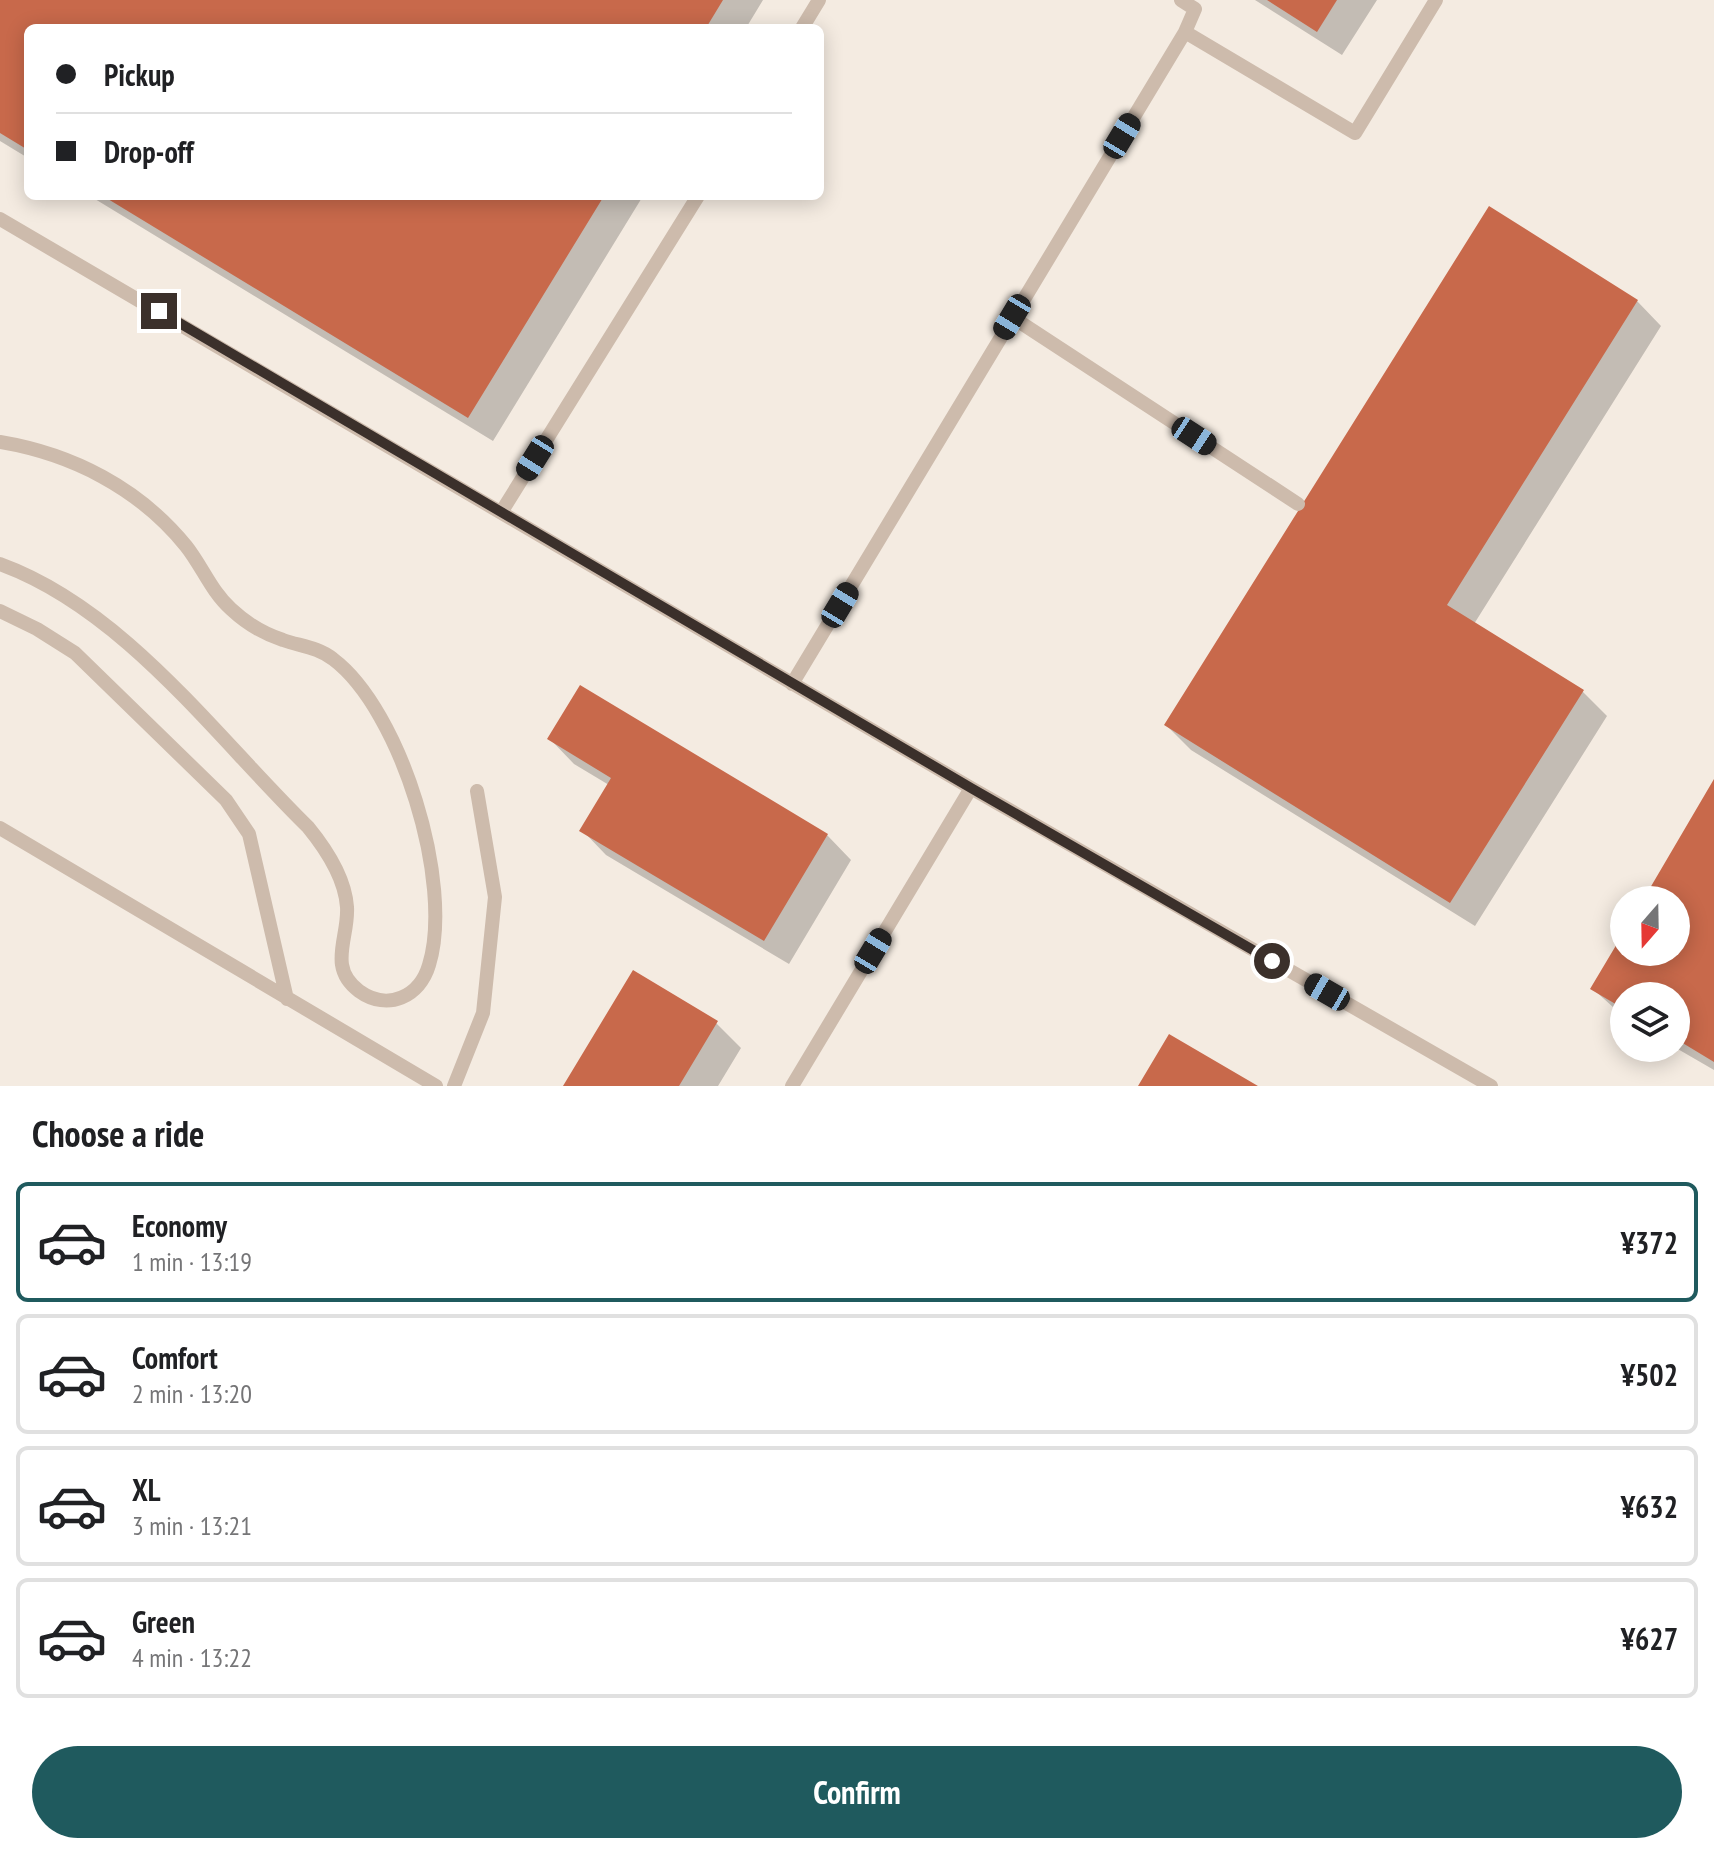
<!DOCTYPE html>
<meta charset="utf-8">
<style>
:root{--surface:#fff;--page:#f2f2f2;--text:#202124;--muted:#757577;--line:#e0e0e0;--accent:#1f5a5e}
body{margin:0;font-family:"PT Sans Narrow",sans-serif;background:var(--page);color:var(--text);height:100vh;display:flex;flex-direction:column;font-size:30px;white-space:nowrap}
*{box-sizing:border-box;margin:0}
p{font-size:26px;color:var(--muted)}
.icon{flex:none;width:44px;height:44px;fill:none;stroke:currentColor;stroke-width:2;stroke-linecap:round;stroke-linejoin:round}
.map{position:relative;height:1086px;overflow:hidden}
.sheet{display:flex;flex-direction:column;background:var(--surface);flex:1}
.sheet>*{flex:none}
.banner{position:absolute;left:24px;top:24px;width:800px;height:176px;border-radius:12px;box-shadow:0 4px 20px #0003;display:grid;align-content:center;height:176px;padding:0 32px;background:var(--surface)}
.needle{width:52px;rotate:200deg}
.controls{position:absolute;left:1610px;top:886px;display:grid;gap:16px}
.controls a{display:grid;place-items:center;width:80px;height:80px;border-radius:50%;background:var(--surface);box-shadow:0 4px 20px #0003;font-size:40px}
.end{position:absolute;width:36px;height:36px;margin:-18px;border:10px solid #3b302b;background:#fff;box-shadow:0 0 0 4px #fff}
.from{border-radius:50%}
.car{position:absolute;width:24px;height:48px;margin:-24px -12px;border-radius:10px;box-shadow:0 0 6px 2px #0007;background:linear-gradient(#222 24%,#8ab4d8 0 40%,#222 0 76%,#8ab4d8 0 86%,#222 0)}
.banner b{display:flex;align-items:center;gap:28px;height:76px;font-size:30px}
.banner b+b{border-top:2px solid var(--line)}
.banner i{width:20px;height:20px;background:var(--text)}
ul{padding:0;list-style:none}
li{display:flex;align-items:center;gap:24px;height:120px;margin:0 16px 12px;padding:0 16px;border:4px solid var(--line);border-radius:12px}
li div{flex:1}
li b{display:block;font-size:30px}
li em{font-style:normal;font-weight:700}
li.current{border-color:var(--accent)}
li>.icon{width:72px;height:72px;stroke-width:1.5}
h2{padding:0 32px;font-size:36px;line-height:96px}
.cta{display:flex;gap:16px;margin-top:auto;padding:16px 32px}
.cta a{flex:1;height:92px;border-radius:48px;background:var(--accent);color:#fff;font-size:32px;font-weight:700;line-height:92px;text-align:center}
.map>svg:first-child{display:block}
.shadow{fill:#0003}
.building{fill:#c8694b}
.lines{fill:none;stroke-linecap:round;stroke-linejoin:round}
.service{stroke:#cdbbac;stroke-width:14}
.route{stroke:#3b302b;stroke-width:10}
</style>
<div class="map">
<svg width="1714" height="1086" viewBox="0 0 1714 1086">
<rect width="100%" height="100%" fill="#f4ebe1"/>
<path class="shadow" d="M0,0h763l-17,28h-718v130l-28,-17z
M1255,0h122l-35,55z
M90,196h553l-150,245z
M1637,301l24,25 -187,298 108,67 25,25 -132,210 -284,-176 -25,-25z
M550,739l277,96 24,25 -62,104 -183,-109 -24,-25 27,-45 -35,-21z
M1714,783v287l-38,-22v-52h-52v21l-31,-28 31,-53v16h52v-52h-31z
M716,1023l25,25 -23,38h-152z"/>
<path class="building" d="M0,0h723l-17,28h-678v122l-28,-17z
M1267,0h70l-20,32z
M103,196h501l-136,222z
M1489,206l149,94 -191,305 137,85 -134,213 -286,-178z
M580,685l248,149 -64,107 -185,-110 32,-53 -64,-39z
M1714,779v283l-38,-23v-43h-52v13l-34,-20 34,-57v20h52v-52h-33z
M633,970l85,51 -39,65h-116z
M1169,1034l89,52h-120z"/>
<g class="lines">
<path class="service" d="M802,28l17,-28
M1185,32l170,101 81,-133
M0,219l971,569 520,298
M1012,317l286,187
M0,442c72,12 139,46 186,104 16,20 25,45 45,63 15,14 33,25 52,31 17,6 35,7 50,19 68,51 121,225 96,306 -9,31 -41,47 -70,26 -32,-24 -10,-53 -12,-84 -2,-30 -21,-58 -39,-80 -93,-91 -184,-218 -308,-263
M502,511l196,-315
M0,611l37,18 38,24 151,147 23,34 38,165
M792,684l393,-652 10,-23 -14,-9
M0,828l436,258
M454,1086l29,-73 12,-116 -18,-106
M792,1086l179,-298"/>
</g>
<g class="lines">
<path class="route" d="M159,311l812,477 301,173"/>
</g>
</svg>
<div class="controls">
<a><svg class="needle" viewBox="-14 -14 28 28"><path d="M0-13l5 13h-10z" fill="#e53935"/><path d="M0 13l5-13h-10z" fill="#757577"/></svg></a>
<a><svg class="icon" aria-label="layers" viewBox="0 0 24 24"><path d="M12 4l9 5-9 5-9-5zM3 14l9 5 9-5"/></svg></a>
</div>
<i class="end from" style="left:1272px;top:961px"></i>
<i class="end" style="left:159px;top:311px"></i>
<i class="car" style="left:1122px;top:136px;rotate:31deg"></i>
<i class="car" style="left:1012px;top:317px;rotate:211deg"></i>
<i class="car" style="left:1194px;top:436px;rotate:123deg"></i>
<i class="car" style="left:535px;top:458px;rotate:212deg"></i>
<i class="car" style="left:840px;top:605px;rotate:31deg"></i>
<i class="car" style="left:873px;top:951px;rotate:31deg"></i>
<i class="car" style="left:1327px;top:992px;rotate:300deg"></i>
<div class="banner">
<b><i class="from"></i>Pickup</b>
<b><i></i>Drop-off</b>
</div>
</div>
<section class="sheet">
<h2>Choose a ride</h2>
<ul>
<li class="current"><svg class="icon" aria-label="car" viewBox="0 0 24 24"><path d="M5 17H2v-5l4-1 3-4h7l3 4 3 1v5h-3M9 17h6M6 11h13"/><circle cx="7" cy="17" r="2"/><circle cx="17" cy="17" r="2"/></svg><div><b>Economy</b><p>1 min · 13:19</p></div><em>¥372</em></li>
<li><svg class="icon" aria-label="car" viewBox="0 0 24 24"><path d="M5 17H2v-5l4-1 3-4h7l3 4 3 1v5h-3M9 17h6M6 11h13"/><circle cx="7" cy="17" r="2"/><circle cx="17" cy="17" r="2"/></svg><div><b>Comfort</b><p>2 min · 13:20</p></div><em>¥502</em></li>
<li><svg class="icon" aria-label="car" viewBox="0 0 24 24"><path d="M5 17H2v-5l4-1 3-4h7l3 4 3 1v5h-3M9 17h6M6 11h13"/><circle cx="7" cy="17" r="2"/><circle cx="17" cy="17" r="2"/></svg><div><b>XL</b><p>3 min · 13:21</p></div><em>¥632</em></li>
<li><svg class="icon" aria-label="car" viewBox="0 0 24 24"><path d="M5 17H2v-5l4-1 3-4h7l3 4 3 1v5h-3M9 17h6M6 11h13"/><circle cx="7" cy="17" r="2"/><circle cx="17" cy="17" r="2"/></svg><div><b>Green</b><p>4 min · 13:22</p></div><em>¥627</em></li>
</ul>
<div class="cta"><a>Confirm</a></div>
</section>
